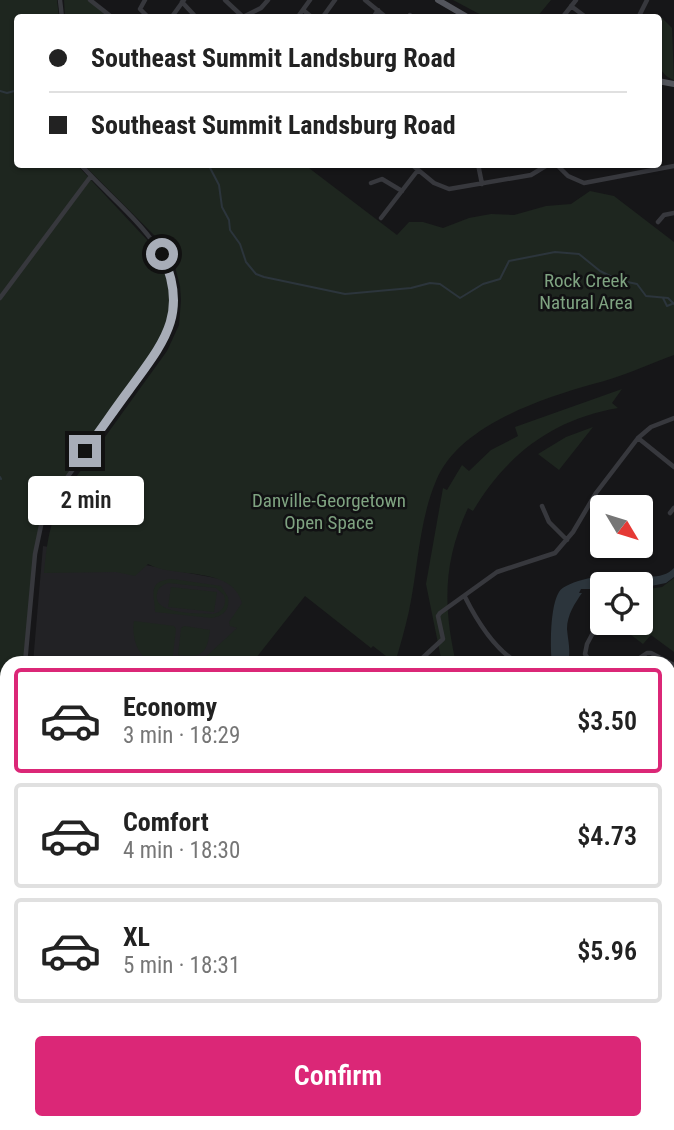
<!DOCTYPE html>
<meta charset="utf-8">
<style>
:root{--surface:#fff;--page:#f6f6f6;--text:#222;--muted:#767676;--line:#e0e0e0;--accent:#db2777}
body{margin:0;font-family:"Roboto Condensed",sans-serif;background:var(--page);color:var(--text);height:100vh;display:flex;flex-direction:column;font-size:26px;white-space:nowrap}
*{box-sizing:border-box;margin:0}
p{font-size:23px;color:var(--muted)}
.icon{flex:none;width:38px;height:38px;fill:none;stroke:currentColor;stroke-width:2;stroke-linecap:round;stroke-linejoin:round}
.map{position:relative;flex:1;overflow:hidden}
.details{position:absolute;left:0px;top:656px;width:676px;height:474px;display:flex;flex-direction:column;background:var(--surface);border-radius:21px 21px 0 0;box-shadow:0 2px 5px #0004}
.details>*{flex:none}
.guide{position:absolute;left:14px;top:14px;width:648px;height:154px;border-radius:7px;box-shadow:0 2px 5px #0004;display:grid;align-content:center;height:154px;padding:0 35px;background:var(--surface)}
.needle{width:46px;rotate:128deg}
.fabs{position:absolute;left:590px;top:495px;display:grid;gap:14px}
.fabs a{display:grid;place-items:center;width:63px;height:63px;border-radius:7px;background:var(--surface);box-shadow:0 2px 5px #0004;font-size:35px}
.end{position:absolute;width:32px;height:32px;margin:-16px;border:9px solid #a8adb8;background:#111;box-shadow:0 0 0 4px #111}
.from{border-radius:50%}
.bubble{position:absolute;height:49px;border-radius:7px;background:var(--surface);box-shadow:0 2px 5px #0004;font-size:23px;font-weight:600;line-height:49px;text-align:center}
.guide b{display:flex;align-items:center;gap:24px;height:66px;font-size:26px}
.guide b+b{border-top:2px solid var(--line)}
.guide i{width:18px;height:18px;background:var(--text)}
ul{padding:12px 0 0;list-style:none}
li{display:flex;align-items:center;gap:21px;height:105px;margin:0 14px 10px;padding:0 21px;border:4px solid var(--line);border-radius:7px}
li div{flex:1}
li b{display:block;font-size:26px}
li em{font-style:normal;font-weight:600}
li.active{border-color:var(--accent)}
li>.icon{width:63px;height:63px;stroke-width:1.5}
.button{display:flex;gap:14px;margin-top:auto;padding:14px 35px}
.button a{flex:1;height:80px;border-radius:7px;background:var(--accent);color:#fff;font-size:28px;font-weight:600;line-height:80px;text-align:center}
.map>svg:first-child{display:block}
.built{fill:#222225}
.green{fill:#1e261f;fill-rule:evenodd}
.water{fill:#2c353c}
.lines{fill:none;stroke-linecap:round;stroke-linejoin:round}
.stream{stroke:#2c353c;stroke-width:2}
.minor{stroke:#37383d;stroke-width:4.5}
.major{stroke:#53555c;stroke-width:6}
.route{stroke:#a8adb8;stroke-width:9}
.labels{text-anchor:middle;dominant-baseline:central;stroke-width:5;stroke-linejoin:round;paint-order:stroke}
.park-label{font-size:19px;fill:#7fa381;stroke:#111113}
</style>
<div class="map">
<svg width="674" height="1130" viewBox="0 0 674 1130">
<rect width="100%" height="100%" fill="#161618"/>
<path class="built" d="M43,546l226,42 -59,75h-177z"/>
<path class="green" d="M0,0h57l2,17 -41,1v146l59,1 72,77 4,-4c24,28 27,60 15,95l-111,161 -14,26 -6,21 -14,122h-16v138h-2l-5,-8z
M64,0h24l22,17h-45z
M453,0h98l-14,17h-52z
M662,18l10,10 2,52c-23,-7 -16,-39 -16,-59z
M84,165h221l92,70 12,-13h14l20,6 26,-10 22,-4 23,1 32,-9 25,-2 19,-13 24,5 60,46v113c-27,10 -53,22 -81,29 -53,15 -135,42 -157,97 -17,40 -18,87 -27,130 -4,18 -9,35 -14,52l-22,-17 -2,2 -66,-52 -53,67h-53l38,-35 -7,-2 -1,-4 13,-19c-10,-38 -67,-24 -94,-39l-13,12 -19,-4 -72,1c3,-33 6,-53 22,-82l101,-140 12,-26 2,-25 -1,-14 -6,-23 -9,-17z
M622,389l-10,14 6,5c-65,11 -112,47 -145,103l-5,-3c-25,54 -25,98 -12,155h-14l-16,-79 17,-96 4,2 15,-25 7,6 22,-21 27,-14 -3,-9z
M593,427l-34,43 -21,-16 28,-17z
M674,578v74l-23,-17 -8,9 -12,-9 16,-20 -6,-5v-20l21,-3z
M172,579l49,7 7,11c2,12 -4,19 -16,21l-57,-6c0,-16 -9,-31 17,-33zM168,583l48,5 8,7c3,9 -1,17 -11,19 -14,-1 -61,1 -56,-20 1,-7 6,-9 11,-11z
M171,587l46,5 -3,20 -46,-5z
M134,621l40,5 2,3 -4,34c-5,0 -12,1 -17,0 -17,-3 -24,-27 -21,-42z
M184,626l26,4c-3,24 -8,28 -32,25l3,-27z
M128,1124h272l-6,6h-270z
M436,1124h97l-5,6h-95z"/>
<path class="water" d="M674,568v9l-8,6 -25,5 -1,-4h-38v5h-21l-2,4h3c-7,10 -15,22 -15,36 1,12 4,22 1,34h-16c-2,-16 -2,-57 7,-71 7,-12 49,-18 62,-18 17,1 40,8 53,-6z"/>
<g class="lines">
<path class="stream" d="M0,91l7,2 11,-3
M208,164l11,21 3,22 7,13 1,10 10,14 6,18 10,12 8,3 81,17 66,-6 19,-5 10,1 20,14 23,-14 17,-5 9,-18 46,-9 24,2 21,17 18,9 19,4 9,12 22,2 6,6
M663,298l4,8 5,-2
M0,477l1,2
M453,1124v2l11,2 12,-4
M484,1124l5,6"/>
<path class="minor" d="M60,0l2,18
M90,0l23,18
M145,0l-5,9 9,9
M225,0l17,16
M365,0l22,18
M182,2l12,13
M571,6l16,12
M303,10l10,8
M410,15l1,3
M171,18l13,-18
M241,18l20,-10 7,-8
M297,18l13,-18
M322,18l13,-18
M373,18l5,-8
M562,18l14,-18
M638,18l9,-18
M411,164l23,19 15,6 82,-14 18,-11
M478,164l4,20
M556,164l12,12 16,7 90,-17
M371,183l11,-4 20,12
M381,218l37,-48
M658,222l6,-7 10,-2
M0,298l91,-122
M638,438l36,29
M542,506l7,16 18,18
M670,513l4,-5
M465,597c12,24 29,52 53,66
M595,629l-8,15 -2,10 4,6 13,3
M25,663l10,-109 8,-38 18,-30 99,-138c47,-82 -32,-130 -80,-184
M417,663l26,-24 -5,-23 2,-3 57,-41 58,-19 18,-21 23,-39 42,-55 13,-11 23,-9
M609,663l11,-3 12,3 15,-10h4l23,12
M668,770l6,12
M668,853h4
M668,944l6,-7
M668,945l6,5
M0,990l7,-17
M0,1057l7,5
M0,1110l7,6
M624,1124l8,6"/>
<path class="major" d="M438,0l31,18
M658,81l16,3"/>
</g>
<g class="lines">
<path class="route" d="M85,451c15,-20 29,-41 44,-61 34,-47 61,-76 33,-136"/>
</g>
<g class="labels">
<g class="park-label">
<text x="586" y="280">Rock Creek<tspan x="586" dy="22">Natural Area</tspan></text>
<text x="329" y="500">Danville-Georgetown<tspan x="329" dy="22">Open Space</tspan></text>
</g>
</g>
</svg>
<div class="fabs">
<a><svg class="needle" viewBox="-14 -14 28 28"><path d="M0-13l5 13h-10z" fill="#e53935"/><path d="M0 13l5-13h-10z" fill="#767676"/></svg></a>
<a><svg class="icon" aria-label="locate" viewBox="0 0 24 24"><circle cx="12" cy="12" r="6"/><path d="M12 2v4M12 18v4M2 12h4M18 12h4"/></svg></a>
</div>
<i class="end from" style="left:162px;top:254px"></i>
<i class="end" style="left:85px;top:451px"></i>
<div class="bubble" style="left:28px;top:476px;width:116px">2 min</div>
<div class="guide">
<b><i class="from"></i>Southeast Summit Landsburg Road</b>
<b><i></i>Southeast Summit Landsburg Road</b>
</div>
<section class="details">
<ul>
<li class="active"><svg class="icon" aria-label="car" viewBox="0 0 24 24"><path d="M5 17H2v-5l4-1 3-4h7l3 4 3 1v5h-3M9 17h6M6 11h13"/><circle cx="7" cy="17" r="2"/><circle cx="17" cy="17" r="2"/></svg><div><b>Economy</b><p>3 min · 18:29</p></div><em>$3.50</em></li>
<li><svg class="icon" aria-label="car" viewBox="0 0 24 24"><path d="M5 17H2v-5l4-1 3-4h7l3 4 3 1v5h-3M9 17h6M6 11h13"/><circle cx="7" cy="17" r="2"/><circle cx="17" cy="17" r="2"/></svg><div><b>Comfort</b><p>4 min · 18:30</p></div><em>$4.73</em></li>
<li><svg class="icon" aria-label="car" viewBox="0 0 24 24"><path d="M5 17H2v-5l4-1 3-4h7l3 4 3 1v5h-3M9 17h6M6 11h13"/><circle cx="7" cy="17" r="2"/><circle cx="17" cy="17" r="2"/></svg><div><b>XL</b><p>5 min · 18:31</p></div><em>$5.96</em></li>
</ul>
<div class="button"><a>Confirm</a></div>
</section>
</div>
